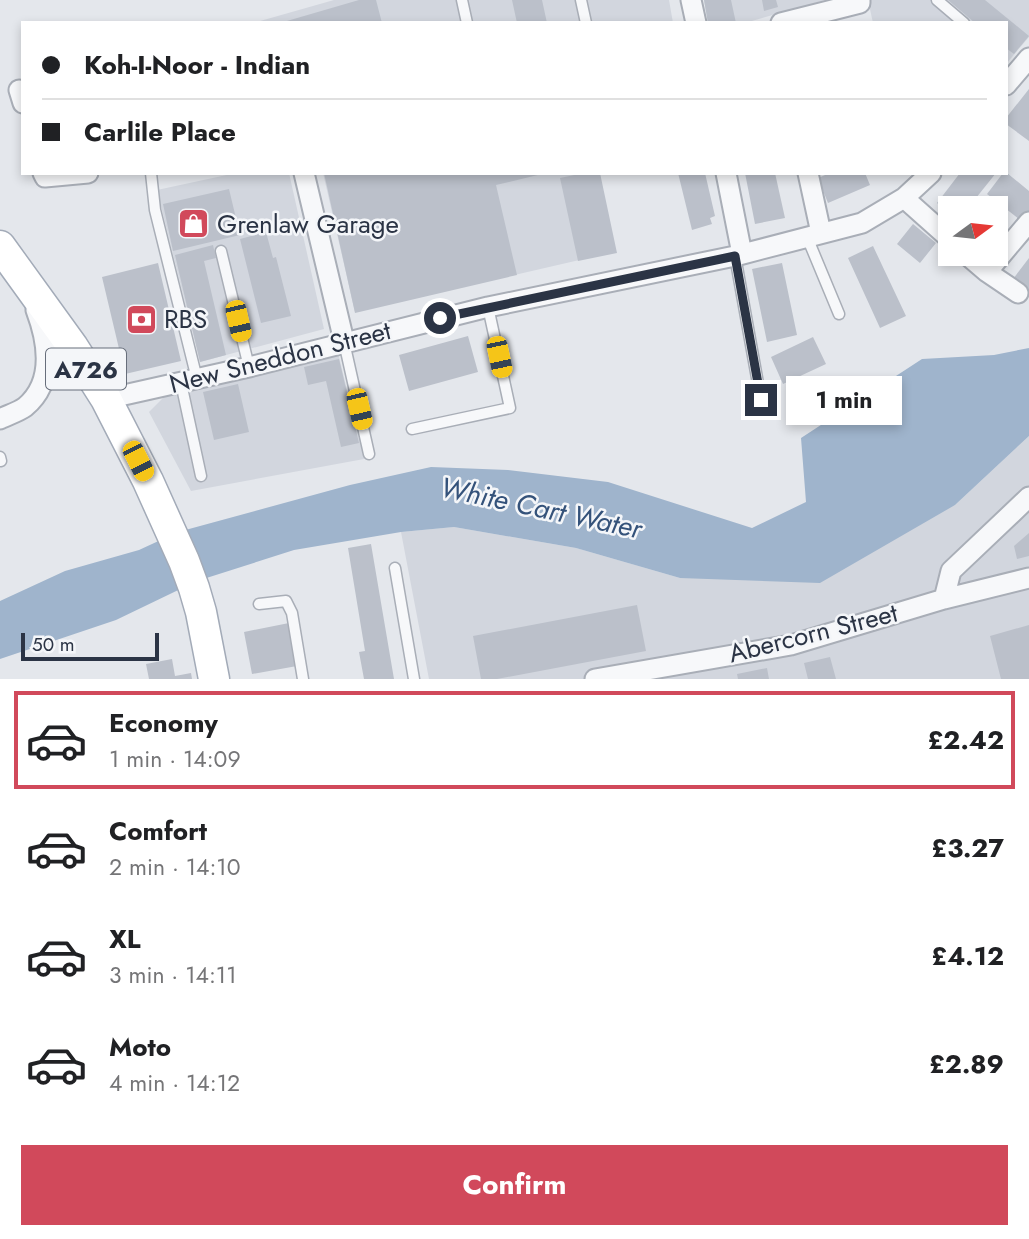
<!DOCTYPE html>
<meta charset="utf-8">
<style>
:root{--surface:#fff;--page:#f2f2f2;--text:#202124;--muted:#757577;--line:#e0e0e0;--accent:#d1495b}
body{margin:0;font-family:Jost,sans-serif;background:var(--page);color:var(--text);height:100vh;display:flex;flex-direction:column;font-size:26px;white-space:nowrap}
*{box-sizing:border-box;margin:0}
p{font-size:23px;color:var(--muted)}
.icon{flex:none;width:38px;height:38px;fill:none;stroke:currentColor;stroke-width:2;stroke-linecap:round;stroke-linejoin:round}
.map{position:relative;height:679px;overflow:hidden}
.panel{display:flex;flex-direction:column;background:var(--surface);flex:1}
.panel>*{flex:none}
.guide{position:absolute;left:21px;top:21px;width:987px;height:154px;border-radius:0px;box-shadow:0 4px 10px #0003;display:grid;align-content:center;height:154px;padding:0 21px;background:var(--surface)}
.needle{width:46px;rotate:75deg}
.controls{position:absolute;left:938px;top:196px;display:grid;gap:14px}
.controls a{display:grid;place-items:center;width:70px;height:70px;border-radius:0px;background:var(--surface);box-shadow:0 4px 10px #0003;font-size:35px}
.scale{position:absolute;left:21px;bottom:18px;width:138px;box-sizing:border-box;padding-left:7px;border:4px solid #2b3445;border-top:0;font-size:19px;line-height:24px;white-space:nowrap;color:#2b3445;-webkit-text-stroke:5px #f4f6f9;paint-order:stroke}
.end{position:absolute;width:32px;height:32px;margin:-16px;border:9px solid #2b3445;background:#fff;box-shadow:0 0 0 4px #fff}
.from{border-radius:50%}
.bubble{position:absolute;height:49px;border-radius:0px;background:var(--surface);box-shadow:0 4px 10px #0003;font-size:23px;font-weight:700;line-height:49px;text-align:center}
.car{position:absolute;width:21px;height:42px;margin:-21px -10px;border-radius:9px;box-shadow:0 0 5px 2px #0007;background:linear-gradient(#f5c518 24%,#345 0 40%,#f5c518 0 76%,#345 0 86%,#f5c518 0)}
.guide b{display:flex;align-items:center;gap:24px;height:66px;font-size:26px}
.guide b+b{border-top:2px solid var(--line)}
.guide i{width:18px;height:18px;background:var(--text)}
ul{padding:12px 0 0;list-style:none}
li{display:flex;align-items:center;gap:21px;height:98px;margin:0 14px 10px;padding:0 7px;border:4px solid transparent;border-radius:0px}
li div{flex:1}
li b{display:block;font-size:26px}
li em{font-style:normal;font-weight:700}
li.active{border-color:var(--accent)}
li>.icon{width:63px;height:63px;stroke-width:1.5}
.cta{display:flex;gap:14px;margin-top:auto;padding:14px 21px}
.cta a{flex:1;height:80px;border-radius:0px;background:var(--accent);color:#fff;font-size:28px;font-weight:700;line-height:80px;text-align:center}
.map>svg:first-child{display:block}
.built{fill:#d2d6de}
.water{fill:#9fb4cc}
.building{fill:#bbc0ca}
.lines{fill:none;stroke-linecap:round;stroke-linejoin:round}
.lane-casing{stroke:#a9aeb7;stroke-width:13}
.street-casing{stroke:#a9aeb7;stroke-width:23}
.primary-casing{stroke:#a3abb8;stroke-width:33}
.lane{stroke:#f7f8fa;stroke-width:10}
.street{stroke:#f7f8fa;stroke-width:19}
.primary{stroke:#fff;stroke-width:30}
.route{stroke:#2b3445;stroke-width:9}
.labels{text-anchor:middle;dominant-baseline:central;stroke-width:5;stroke-linejoin:round;paint-order:stroke}
.shield{fill:#f4f6f9;stroke:#676e7b;stroke-width:2}
.shield-label{font-size:24px;font-weight:bold;fill:#2b3445}
.poi-label{font-size:26px;fill:#2b3445;stroke:#f4f6f9;text-anchor:start}
.street-label{font-size:26px;fill:#2b3445;stroke:#f4f6f9}
.water-label{font-size:28px;font-style:italic;fill:#34527a;stroke:#f4f6f9}
</style>
<div class="map">
<svg width="1029" height="679" viewBox="0 0 1029 679">
<rect width="100%" height="100%" fill="#e4e7ec"/>
<path class="built" d="M334,0h335l4,23h-420z
M704,0h121l-80,23h-37z
M868,0h161v37l-23,27v-41h-133z
M236,173h53l35,156 -124,33 -43,-172z
M323,173h273l18,79 -259,60z
M338,353l26,106 -173,32 -42,-79 17,-17z
M1029,436v243h-600l-28,-147 53,-5 122,21 104,30 275,-73z"/>
<path class="water" d="M1029,348v88l-74,69 -135,78 -140,-5 -104,-30 -122,-21 -53,5 -107,18 -97,31 -81,39 -116,39v-58l65,-30 74,-21 39,-18 172,-47 81,-18 77,3 100,12 144,46 54,-26 -5,-64 121,-79 72,-4z"/>
<path class="building" d="M359,0h17l6,23h-102z
M512,0h30l5,23h-30z
M704,0h27l5,23h-28z
M762,0h14l2,7 -14,4z
M948,0h37l44,36 -15,18 -8,-6v-25h-31z
M1029,89v52l-23,-17v-6z
M324,173h218v1l-46,11 21,90 -162,38z
M584,173h16l17,80 -39,8 -18,-83z
M678,173h27l10,43 -5,2 2,6 -20,6z
M745,173h30l10,45 -30,6z
M830,173h35l5,12 -42,18 -10,-25z
M960,173h36l-28,35h-18v5l-13,-10z
M1003,173h4l22,18v25l-5,7 -37,-29z
M229,189l11,46 -67,16 -10,-47z
M913,224l23,19 -16,20 -23,-19z
M266,232l7,26 3,-1 15,59 -30,7 -21,-84z
M213,245l3,13 -12,3 22,94 -26,7 -25,-107z
M873,246l33,70 -26,12 -32,-70z
M1029,258v34l-16,-13z
M158,263l23,98 -56,13 -23,-97z
M782,263l15,72 -30,7 -15,-73z
M468,336l10,36 -69,19 -10,-36z
M813,337l13,27 -43,20 -12,-27z
M339,359l20,84 -18,4 -15,-66 -18,4 -4,-18z
M238,384l11,48 -35,8 -11,-48z
M1029,533v23l-12,3 -3,-13z
M371,544l23,135h-30l-5,-27 6,-1 -17,-103z
M637,605l9,46 -149,28h-16l-8,-43z
M289,623l8,43 -45,8 -8,-42z
M1029,625v54h-28l-11,-43z
M830,657l6,22h-28l-4,-16z
M172,659l3,17 16,-3 1,6h-43l-3,-15z
M767,668l2,11h-31l-1,-5z"/>
<g class="lines">
<defs>
<path id="lane" d="M462,0l5,23
M581,0l5,23
M937,0l27,23
M151,173l4,37 42,169
M807,237l32,77
M221,251l28,116
M735,256l26,144
M344,342l25,112
M181,383l20,93
M412,429l98,-21 -22,-101
M0,457l1,4
M395,568l19,111
M259,604l27,-3 6,12 11,66"/>
<path id="street" d="M691,0l5,23
M781,23l79,-20v-3
M1006,85l23,-27
M19,90l4,13
M43,173l2,4 43,-4
M304,173l40,168
M726,173l16,81
M808,173l13,60
M904,198l46,41
M966,254l21,18 31,21
M987,272l42,-50
M106,399l143,-32 239,-60 247,-51 127,-33 42,-25 27,-25
M0,419c8,-4 18,-7 25,-12 30,-25 23,-65 11,-97
M944,599l7,-28 78,-74
M595,679l196,-34 153,-46 85,-21"/>
<path id="primary" d="M0,246l73,101 33,52 42,82 36,80 10,27 7,24 13,67"/>
</defs>
<use href="#lane" class="lane-casing"/>
<use href="#street" class="street-casing"/>
<use href="#primary" class="primary-casing"/>
<use href="#lane" class="lane"/>
<use href="#street" class="street"/>
<use href="#primary" class="primary"/>
</g>
<g class="lines">
<path class="route" d="M440,318l295,-62 26,144"/>
</g>
<defs>
<symbol id="shop-square" viewBox="-11 -11 22 22"><rect x="-9" y="-9" width="18" height="18" rx="4" fill="#d1495b" stroke="#f4f6f9"/><path d="M-5-2.5h2.3a2.7 3.5 0 0 1 5.4 0H5L5.5 6h-11ZM-1.5-2.5h3a1.5 2.3 0 0 0-3 0Z" fill="#fff"/></symbol>
<symbol id="bank-square" viewBox="-11 -11 22 22"><rect x="-9" y="-9" width="18" height="18" rx="4" fill="#d1495b" stroke="#f4f6f9"/><path d="M-6-4H6V4H-6ZM0-2.3a2.3 2.3 0 1 0 0 4.6a2.3 2.3 0 1 0 0-4.6Z" fill="#fff"/></symbol>
</defs>
<g fill-rule="evenodd">
<use href="#shop-square" x="176" y="206" width="35" height="35"/>
<use href="#bank-square" x="124" y="302" width="35" height="35"/>
</g>
<g class="labels">
<rect class="shield" x="46" y="348.5" width="80" height="41" rx="5"/>
<g class="shield-label">
<text x="86" y="369">A726</text>
</g>
<g class="poi-label">
<text x="217" y="224">Grenlaw Garage</text>
<text x="164" y="319">RBS</text>
</g>
<g class="street-label">
<text transform="translate(280 357) rotate(-14)">New Sneddon Street</text>
<text transform="translate(813 633) rotate(-14)">Abercorn Street</text>
</g>
<g class="water-label">
<text transform="translate(541 508) rotate(12)">White Cart Water</text>
</g>
</g>
</svg>
<div class="controls">
<a><svg class="needle" viewBox="-14 -14 28 28"><path d="M0-13l5 13h-10z" fill="#e53935"/><path d="M0 13l5-13h-10z" fill="#757577"/></svg></a>
</div>
<div class="scale">50 m</div>
<i class="end from" style="left:440px;top:318px"></i>
<i class="end" style="left:761px;top:400px"></i>
<div class="bubble" style="left:786px;top:376px;width:116px">1 min</div>
<i class="car" style="left:238px;top:321px;rotate:167deg"></i>
<i class="car" style="left:499px;top:357px;rotate:168deg"></i>
<i class="car" style="left:359px;top:409px;rotate:167deg"></i>
<i class="car" style="left:138px;top:461px;rotate:153deg"></i>
<div class="guide">
<b><i class="from"></i>Koh-I-Noor - Indian</b>
<b><i></i>Carlile Place</b>
</div>
</div>
<section class="panel">
<ul>
<li class="active"><svg class="icon" aria-label="car" viewBox="0 0 24 24"><path d="M5 17H2v-5l4-1 3-4h7l3 4 3 1v5h-3M9 17h6M6 11h13"/><circle cx="7" cy="17" r="2"/><circle cx="17" cy="17" r="2"/></svg><div><b>Economy</b><p>1 min · 14:09</p></div><em>£2.42</em></li>
<li><svg class="icon" aria-label="car" viewBox="0 0 24 24"><path d="M5 17H2v-5l4-1 3-4h7l3 4 3 1v5h-3M9 17h6M6 11h13"/><circle cx="7" cy="17" r="2"/><circle cx="17" cy="17" r="2"/></svg><div><b>Comfort</b><p>2 min · 14:10</p></div><em>£3.27</em></li>
<li><svg class="icon" aria-label="car" viewBox="0 0 24 24"><path d="M5 17H2v-5l4-1 3-4h7l3 4 3 1v5h-3M9 17h6M6 11h13"/><circle cx="7" cy="17" r="2"/><circle cx="17" cy="17" r="2"/></svg><div><b>XL</b><p>3 min · 14:11</p></div><em>£4.12</em></li>
<li><svg class="icon" aria-label="car" viewBox="0 0 24 24"><path d="M5 17H2v-5l4-1 3-4h7l3 4 3 1v5h-3M9 17h6M6 11h13"/><circle cx="7" cy="17" r="2"/><circle cx="17" cy="17" r="2"/></svg><div><b>Moto</b><p>4 min · 14:12</p></div><em>£2.89</em></li>
</ul>
<div class="cta"><a>Confirm</a></div>
</section>
